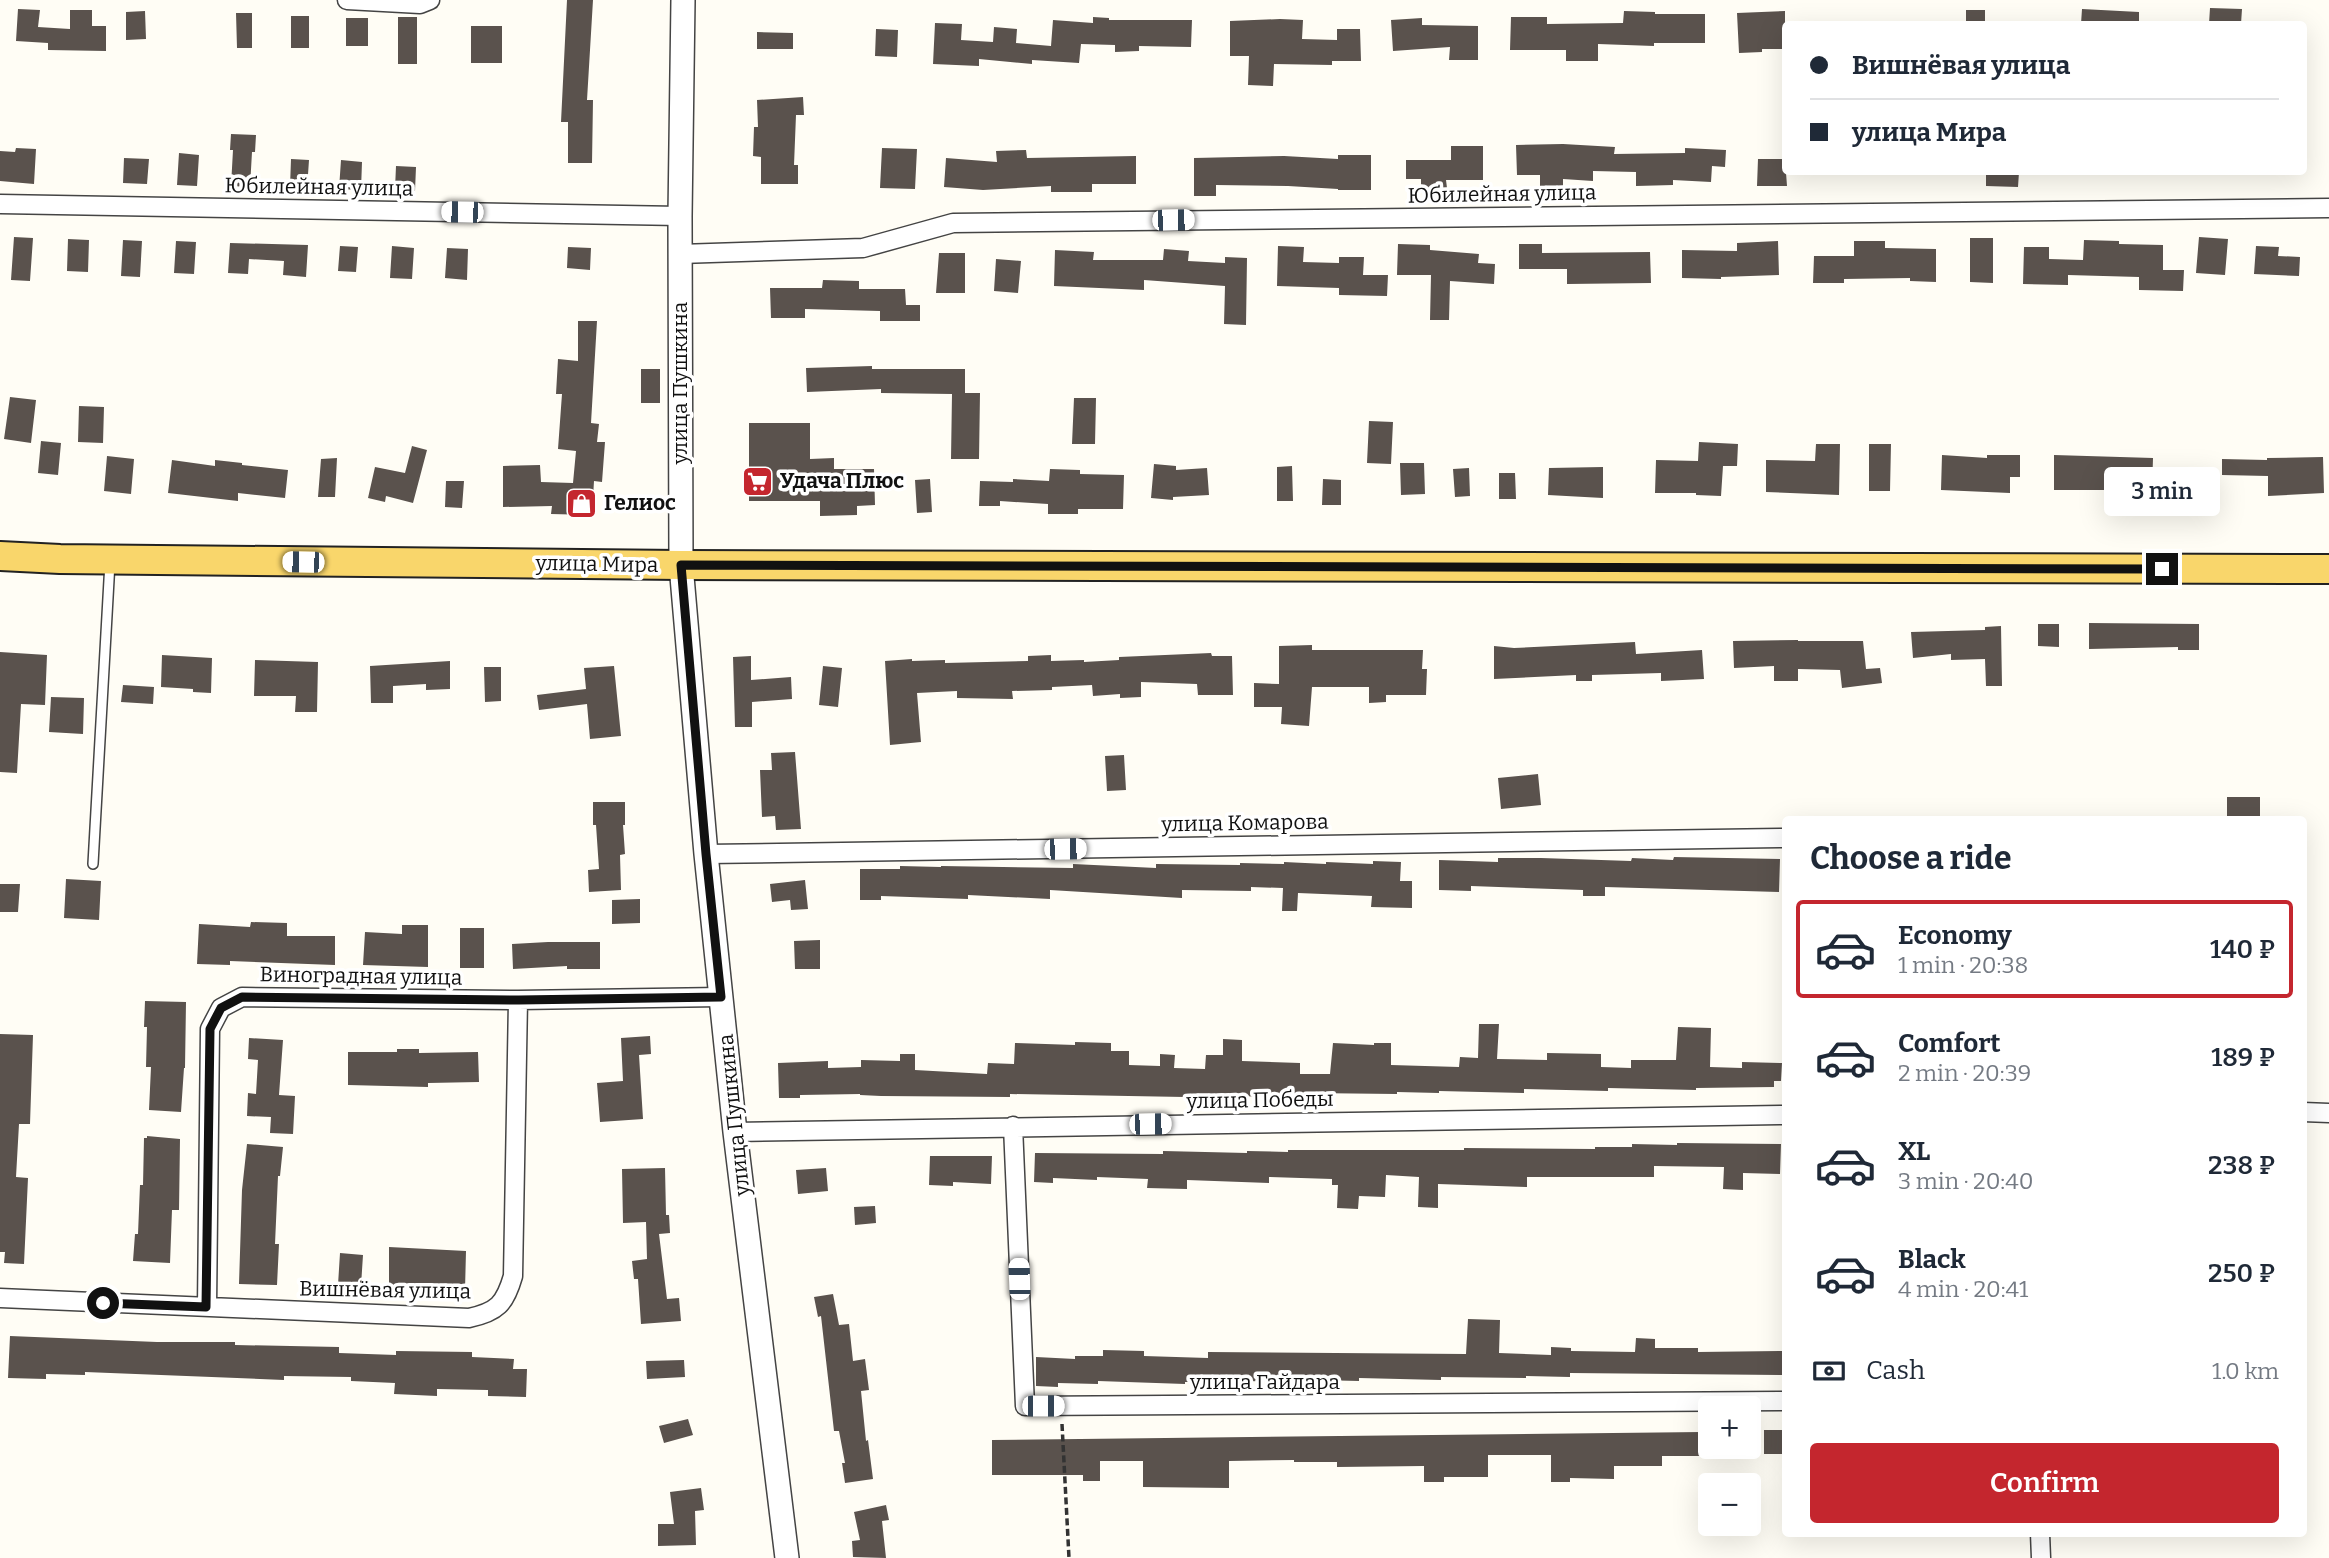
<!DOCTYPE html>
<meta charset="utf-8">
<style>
:root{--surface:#fff;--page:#f2f2f3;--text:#1f2937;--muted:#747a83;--line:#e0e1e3;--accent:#c4262e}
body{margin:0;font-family:Bitter,serif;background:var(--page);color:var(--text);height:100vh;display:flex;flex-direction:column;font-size:26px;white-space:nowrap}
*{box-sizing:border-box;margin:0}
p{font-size:23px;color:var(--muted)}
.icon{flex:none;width:38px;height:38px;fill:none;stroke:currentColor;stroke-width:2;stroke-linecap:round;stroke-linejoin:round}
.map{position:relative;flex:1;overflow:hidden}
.side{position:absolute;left:1782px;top:816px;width:525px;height:721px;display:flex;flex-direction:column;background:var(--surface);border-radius:7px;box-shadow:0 7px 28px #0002}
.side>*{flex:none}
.banner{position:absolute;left:1782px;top:21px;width:525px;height:154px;border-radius:7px;box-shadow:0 7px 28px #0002;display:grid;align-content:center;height:154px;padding:0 28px;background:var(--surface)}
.fabs{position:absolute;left:1698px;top:1396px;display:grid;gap:14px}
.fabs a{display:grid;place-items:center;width:63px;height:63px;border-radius:7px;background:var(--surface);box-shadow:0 7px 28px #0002;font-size:35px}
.end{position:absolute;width:32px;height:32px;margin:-16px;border:9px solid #111;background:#fff;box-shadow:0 0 0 4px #fff}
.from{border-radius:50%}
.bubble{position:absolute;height:49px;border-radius:7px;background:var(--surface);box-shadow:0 7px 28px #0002;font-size:23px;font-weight:600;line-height:49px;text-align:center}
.car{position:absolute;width:21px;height:42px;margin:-21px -10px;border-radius:9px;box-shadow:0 0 5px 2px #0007;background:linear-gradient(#fff 24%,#345 0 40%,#fff 0 76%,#345 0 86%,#fff 0)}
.banner b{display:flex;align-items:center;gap:24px;height:66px;font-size:26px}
.banner b+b{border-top:2px solid var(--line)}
.banner i{width:18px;height:18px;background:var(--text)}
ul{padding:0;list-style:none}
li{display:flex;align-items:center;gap:21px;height:98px;margin:0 14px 10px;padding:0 14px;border:4px solid transparent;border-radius:7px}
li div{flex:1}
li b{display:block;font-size:26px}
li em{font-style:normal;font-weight:600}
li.active{border-color:var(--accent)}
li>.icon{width:63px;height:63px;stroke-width:1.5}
h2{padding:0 28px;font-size:32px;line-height:84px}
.pay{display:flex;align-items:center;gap:18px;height:77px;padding:0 28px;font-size:26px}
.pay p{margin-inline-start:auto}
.primary-button{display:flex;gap:14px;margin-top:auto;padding:14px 28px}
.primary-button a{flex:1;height:80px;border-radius:7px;background:var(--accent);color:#fff;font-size:28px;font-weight:600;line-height:80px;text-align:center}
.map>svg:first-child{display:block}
.building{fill:#5a524d}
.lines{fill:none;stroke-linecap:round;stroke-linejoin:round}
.service-casing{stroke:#444;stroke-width:12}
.minor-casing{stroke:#444;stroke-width:21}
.tertiary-casing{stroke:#444;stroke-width:26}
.primary-casing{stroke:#222;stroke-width:32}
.path{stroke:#333;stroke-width:3.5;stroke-dasharray:7 3.5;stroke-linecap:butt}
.service{stroke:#fff;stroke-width:9}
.minor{stroke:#fff;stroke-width:18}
.tertiary{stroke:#fff;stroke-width:23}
.primary{stroke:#f9d66b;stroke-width:28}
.route{stroke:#111;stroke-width:9}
.labels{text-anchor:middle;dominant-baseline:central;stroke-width:7;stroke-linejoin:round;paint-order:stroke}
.street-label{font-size:21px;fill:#111;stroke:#fff}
.poi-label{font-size:21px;font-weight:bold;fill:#111;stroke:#fff;text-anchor:start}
</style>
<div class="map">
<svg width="2329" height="1558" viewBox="0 0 2329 1558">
<rect width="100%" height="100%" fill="#fffdf5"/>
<path class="building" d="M567,0h26l-6,100h6l-1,63h-24v-41h-7z
M2210,8l32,1 -1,15h-32z
M18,9l22,1 -2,17 32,2v-19h22v16h14v25l-58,-1v-7l-32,-2z
M2082,9l57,3v12h-58z
M1966,10h19v14h-19z
M145,11l1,28 -20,1v-28z
M1624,11l31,1v2h50v29h-51v3l-56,-2v17h-32v-11h-56l1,-33h36v7l76,-1z
M1785,11v38h-23v3l-23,1 -2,-40z
M236,13h16v35h-15z
M291,16h18v32h-18z
M398,17h19v47h-19z
M1093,17l16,1v2h83l-1,27 -52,-1v5l-24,1v-7l-34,-1 -2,19 -47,-3v4l-53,-5v7l-46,-2 2,-41 27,1 -1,16 32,2 1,-15 23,2 -1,14 35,3 2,-26 40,3z
M346,18h22v28h-22z
M1422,18v7l56,1v34h-29l1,-13 -57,4 -2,-31z
M1280,19l23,1 -1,19 35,1v-11h23l1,32h-29v4l-58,-1 -1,22 -25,-1 1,-29h-19v-35z
M471,26h31v37h-31z
M876,29l22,1 -1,27 -22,-1z
M757,32l36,1v16h-36z
M803,97l1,18h-8l-2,50h4v19h-37v-27l-8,-1 1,-29h4l-1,-27z
M231,134l25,1 -1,17h-3l-2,35 -19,-1 2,-36h-3z
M1563,144l52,3 -1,7 71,-1v-5l41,2 -1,17 -13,-1 -1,16 -38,-2v5l-37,1v-14l-43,-1v10l-30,-2v8l-23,1v-13h-23l-1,-30z
M1451,146h32v34h-37l1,8h-26v-9h-15v-19h45z
M16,148l20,1 -2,35 -34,-3v-30l15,1z
M882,148l35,1 -2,40 -35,-1z
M1026,150l1,8 109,-2v28h-44v8h-41v-6l-68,4 -39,-3 2,-29 51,4 -1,-11z
M179,153l20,2 -2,31 -20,-1z
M1338,155h33v35h-33v-1l-50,-3 -72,-1v11h-22v-38l90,-2 54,3z
M124,158l25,1 -2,25 -24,-1z
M291,159l18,1 -2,29 -17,-2z
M1758,159h27l2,27h-30z
M341,160l21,2 -1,28 -22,-1z
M396,166l20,1 -1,24 -20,-2z
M1986,172h33l-1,15 -32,-1z
M14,237l19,1 -3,43 -19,-1z
M2199,237l29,2 -3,36 -29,-2z
M1970,238h23v45l-23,-1z
M68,239l21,1 -1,32 -21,-1z
M123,240l19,1 -2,36 -19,-1z
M2084,240l35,1v3l44,1v25h21l-1,21 -44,-1v-13l-71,-2v10l-45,-1 1,-37h25v12l34,1z
M176,241l20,1 -2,32 -20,-1z
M1778,241l1,34 -58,2v2l-39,-1v-28l55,1v-8z
M1854,241h31v7l51,1v33l-26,-1v-3l-66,1v4h-31l1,-27h40z
M230,243l78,2 -2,32 -23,-2 1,-14 -35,-2 -1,15 -20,-1z
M1398,244l32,1v5l49,4 -1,9 17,1 -1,20 -44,-3 -1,39h-19l1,-45h-34z
M1519,244h23v9l108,-1 1,31 -84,1v-15h-48z
M340,246l18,1 -2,25 -18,-1z
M392,246l22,2 -2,31 -22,-1z
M1278,246l26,1 -1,15 36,1v-6h25l-1,18h25l-1,21 -48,-1v-7l-62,-2z
M2256,246l23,1 -1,9 22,1 -1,19 -45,-2z
M568,247l23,1 -1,22 -23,-2z
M447,248l21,1 -1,31 -22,-2z
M1164,249l25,2 -1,10 37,2v-6l22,1 -1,67 -22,-1 1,-38 -81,-6v10l-90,-4 1,-36 39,2 -1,8h70z
M939,253h26v40h-29z
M996,259l25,2 -3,32 -24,-2z
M823,280l36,1v8h46l1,16h14v16h-40v-10l-75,-2v9h-34l-1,-30h52z
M578,321h19l-6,102 8,1 -2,18h8l-3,40 -8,-1 -2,34 -41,-1 1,-8 -49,1v-41l37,-1 1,17 32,1 3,-32 -18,-2 4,-55h-6l2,-35 20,2z
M872,366v3h93v24h15l-1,66h-28l1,-65 -71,-1v-4l-74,3 -1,-24z
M641,369h19v34h-19z
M10,397l26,3 -5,43 -27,-4z
M1074,398h22l-1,46h-23z
M79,406l25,1 -1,36 -25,-1z
M1369,421l24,1 -2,42 -24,-1z
M749,423h61v36l24,-1v11h40l1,36 -18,1v9l-37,1v-15h-71z
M41,441l20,2 -3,32 -20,-2z
M1699,442l39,2 -1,22h-14l-2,30 -25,-1v-2h-41l1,-33 42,1z
M1816,444h24l-1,51 -73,-3v-32l49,1z
M1869,444h22l-1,47h-21z
M412,446l15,4 -14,53 -27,-7 -1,6 -17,-4 7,-31 30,6z
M1942,455l45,3v-3h33v22h-10v16l-69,-3z
M2054,455l99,3 -1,33 -22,-1v3l-22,-1v-2h-54z
M107,456l27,3 -3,35 -27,-3z
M2323,457l1,36 -56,3v-20l-46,-1v-16l45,1v-2z
M337,458l-2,39h-17l3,-38z
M172,460l43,6v-6l27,3v2l46,5 -3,28 -47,-5v8l-70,-8z
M1400,463h24l1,31 -24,1z
M1154,464l22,2v4l31,-2 2,27 -36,2v3l-22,-2z
M1292,466l1,35h-16v-34z
M1603,467v31l-55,-3 1,-27z
M1469,468l1,28 -15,1 -2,-28z
M1050,469l30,1v4l44,1 -1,34h-45v5h-30v-10l-48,-3v5h-21l1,-25 33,1v-3l36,2z
M1499,473h16l1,26h-17z
M930,479l2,33 -15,1 -2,-33z
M1323,479l18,1v25h-19z
M446,481h18l-2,27 -17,-1z
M2089,623l110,1v26h-21v-3l-89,2z
M2038,624h21v23l-21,-1z
M2001,626l1,60h-16l-1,-27 -34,1v-6l-38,4 -2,-26 74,-2v-3z
M1798,640v1h65l3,28 14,-1 2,15 -40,5 -2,-18 -42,-1v12h-24v-15l-40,2 -1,-27z
M1635,642l1,12 66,-4 2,29 -43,2v-8l-69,2v6h-16v-6l-82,4v-33l20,2z
M1312,645v5h111l-1,19h5l-1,26h-40v7l-17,1v-16h-57l-3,39 -28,-2 1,-17h-28v-24l25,1v-38z
M0,652l47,3 -2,50 -24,-1 -4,69 -17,-1z
M1211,653l1,3h20l1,39h-35l-1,-11 -56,-2v15l-21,1v-4l-27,2 -1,-11 -40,2v3l-40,1 1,8 -56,-1v-7l-40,2 4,49 -31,3 -5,-84 27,-2v2l33,-1v3l83,-2v-5l23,-1v6l33,-1v2l35,-2v-3z
M162,655l50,3 -1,35 -18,-1v-3l-32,-2z
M751,656v24l40,-3 1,22 -40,3v25h-17l-2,-70z
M255,660l63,2 -1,50h-22l1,-16h-42z
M450,661v28l-24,1v-6l-33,2v17h-22l-1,-37z
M614,666l7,70 -31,3 -3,-35 -48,6 -2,-15 49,-6 -2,-21z
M823,666l19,2 -4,39 -19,-2z
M484,667h17v34l-16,1z
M123,685l31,2 -1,17 -32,-2z
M51,697l33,1 -1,36 -34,-2z
M795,752l6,77 -25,1 -1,-14 -13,1 -2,-47h12l-1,-17z
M1124,755l2,35 -19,1 -2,-35z
M1538,774l3,31 -40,4 -3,-31z
M2227,797h33v22h-33z
M593,802h32v23h-2l2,29 -5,1 1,35 -32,2 -1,-22 11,-1 -3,-44h-3z
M1674,857l106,2 -1,33 -174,-5v9h-22v-6l-112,-4v5l-32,-1v-30l59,2v-4h43l90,3 1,-3 41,2z
M1373,861l28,1 -1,19h12v27l-41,-1 1,-11 -74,-3 -1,18h-15l1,-23 -32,-1v4l-69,-1v8l-132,-8v9l-82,-4v4l-87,-3v4h-21v-31h40v-3l41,1v-1l132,2v-4l83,4v-4l84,1v-2l44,1v-2l42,2v-2l47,2z
M66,879l35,2 -2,39 -35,-2z
M805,880l3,29 -17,1 -1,-10 -18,2 -2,-18z
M0,884h20l-2,28h-18z
M640,899v24l-28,1v-24z
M251,922l36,1v13h48v29l-105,-4v4l-33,-1 2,-40 51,3z
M402,925h26v42l-65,-2 2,-33 37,2z
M460,928h24v40h-24z
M820,940v29h-25l-1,-28z
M548,942h52v27h-33v-3l-54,3 -1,-25z
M145,1001l41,1 -1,66h-1l-3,44 -32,-2 2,-43h-5l1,-40h-3z
M1479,1024h20l-2,35 50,1v-7l54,1v13l30,1v-8h45l2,-33 33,1 -1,39 32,1v-6l40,1 -1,18h-7v6l-78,1v2l-88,-2v3l-84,-2v4l-85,-2v2l-42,-1v2l-89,-1v3l-41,-1v2l-82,-3v3l-175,-3v3l-129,-1 -21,-1v-1l-60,1v3h-21l-1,-35 50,-2v7l33,-1v-7l39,1v-7h15v16l72,4 1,-11 26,1 1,-21 60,2v-3l36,1v8h18v14l31,1v-12l15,1 -1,13 31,1 1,-14h17v-16l19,1v21l58,2v11h30l3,-31 41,2v-2h17v22l68,2 1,-10 18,1z
M0,1034l33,1 -3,89h-11l-3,53 12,1 -4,86 -20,-1 1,-11h-5z
M650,1036l1,18 -12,1 4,64 -43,3 -3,-39 26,-2 -2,-43z
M249,1038l34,2 -4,55 16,1 -2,38 -23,-1 1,-16 -24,-1 1,-23 8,1 2,-34 -10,-1z
M397,1049h22v4l59,-1 1,30 -51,1v4l-80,-2v-33h49z
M147,1136l33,3 -1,71h-7l-2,53 -37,-2 2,-27h3l2,-49h3l1,-47h3z
M1677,1143l104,1 -1,30 -37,-1v17l-20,-1 1,-22 -70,-1v11h-127v10l-89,-3v24l-20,-1 1,-30 -33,-2 -1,22 -26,-1 -1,13 -21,-1 1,-23h-6v-6l-63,-2v6l-82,-3v9l-40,-1 1,-9 -51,-2v3l-44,-2v5l-19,-1 1,-29 128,1v-3l84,2v-2l41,1v-2h176v-2l131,1v-2h37v-3l45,1z
M247,1144l36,3 -3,29h-2l-3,68h4l-2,41 -38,-1 3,-94z
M930,1156h62l-1,28 -38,-2v4l-24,-1z
M665,1168l1,47h3l1,18 -11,1 8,65 12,-1 2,23 -40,3 -3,-45h-4l-2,-18 15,-2 -1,-37 -23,1 -1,-54z
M826,1168l2,23 -30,3 -2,-24z
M875,1206l1,17 -21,2 -1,-18z
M389,1247l77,4 -1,39 -76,-3z
M340,1253l23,2 -2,31 -23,-1z
M833,1294l6,31 10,-1 4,37 12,-2 4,31 -8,1 5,50 2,-1 5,39 -28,4 -3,-20h3l-6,-32h-5l-13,-115 -3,1 -4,-20z
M1468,1319l32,1 -1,33 52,2v-8l20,1v3l64,1 1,-14 19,1v9h43v4l84,-1v24l-212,-2v4l-44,-1v2l-85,-1v3l-82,-2v3l-85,-2v2l-89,1v2l-87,-3v3l-40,-1v4l-22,-1v-29l39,2v-3h28v-6l41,1v5l64,2v-6l258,2z
M10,1336l147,6h78v3l104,2v6l57,2v-4l76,1v5l42,2 -1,10h14l-1,28 -38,-1v-6l-51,-1v7l-43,-2 1,-11 -44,-2v-4l-67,-1v4l-199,-8v3l-39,-1v5l-38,-1z
M684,1360l1,17 -38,2 -1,-18z
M688,1419l5,16 -29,8 -5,-17z
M1764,1430h21v24h-21z
M1702,1432v24h-40v10h-48v13l-44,-1v4h-19v-27h-63v22h-44v5h-20v-16l-87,1v-5h-43v-2l-65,1v27l-86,-1v-26h-43v20h-17v-6h-91v-35z
M701,1488l3,22 -9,1 1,34 -38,1v-22h16l-4,-32z
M886,1505l3,15 -7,1 4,37 -33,-1 -1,-16 8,-1 -6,-28z"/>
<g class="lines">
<defs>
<path id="service" d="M93,864l17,-302"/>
<path id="minor" d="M347,0l73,4 10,-4
M0,204l680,12
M680,254l183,-6 90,-25 1376,-15
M706,854l1079,-16
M2303,1112l26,1
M1013,1126l12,280 760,-5
M735,1132l1050,-17
M0,1298l469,20c28,-6 36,-14 44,-42l5,-276
M207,1307l3,-278 11,-21 21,-11 276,3 203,-3
M2040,1533l1,25"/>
<path id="tertiary" d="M683,0l-3,216 1,349 25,289 29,278 52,426"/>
<path id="primary" d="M0,556l60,3 621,6 1648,4"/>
</defs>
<use href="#service" class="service-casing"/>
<use href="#minor" class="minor-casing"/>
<use href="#tertiary" class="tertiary-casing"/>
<use href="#primary" class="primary-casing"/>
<path class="path" d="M1062,1424l7,134"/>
<use href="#service" class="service"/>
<use href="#minor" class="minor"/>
<use href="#tertiary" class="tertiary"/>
<use href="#primary" class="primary"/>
</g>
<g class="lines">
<path class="route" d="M103,1303l103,4 4,-278 11,-21 21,-11 277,3 202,-3 -15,-143 -25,-289 1481,4"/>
</g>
<defs>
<symbol id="supermarket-square" viewBox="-11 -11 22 22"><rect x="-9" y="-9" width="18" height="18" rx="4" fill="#c4262e" stroke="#fff"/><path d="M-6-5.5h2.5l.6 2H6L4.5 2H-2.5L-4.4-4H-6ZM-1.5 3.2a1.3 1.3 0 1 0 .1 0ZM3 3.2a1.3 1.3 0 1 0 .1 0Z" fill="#fff"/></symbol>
<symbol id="shop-square" viewBox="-11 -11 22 22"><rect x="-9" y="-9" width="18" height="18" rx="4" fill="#c4262e" stroke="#fff"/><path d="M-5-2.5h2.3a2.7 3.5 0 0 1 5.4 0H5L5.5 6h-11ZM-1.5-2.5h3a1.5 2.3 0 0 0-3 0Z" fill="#fff"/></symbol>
</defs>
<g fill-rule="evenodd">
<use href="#supermarket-square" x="740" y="464" width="35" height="35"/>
<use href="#shop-square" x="564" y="486" width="35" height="35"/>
</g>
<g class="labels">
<g class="street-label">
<text transform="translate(319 187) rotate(1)">Юбилейная улица</text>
<text transform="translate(1502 194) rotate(-1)">Юбилейная улица</text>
<text transform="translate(680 383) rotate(-90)">улица Пушкина</text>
<text transform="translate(597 564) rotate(1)">улица Мира</text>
<text transform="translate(1245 823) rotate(-1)">улица Комарова</text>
<text transform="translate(361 976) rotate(1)">Виноградная улица</text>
<text transform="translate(1260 1100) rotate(-1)">улица Победы</text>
<text transform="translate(734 1115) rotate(-96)">улица Пушкина</text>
<text transform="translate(385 1290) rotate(1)">Вишнёвая улица</text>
<text x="1265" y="1382">улица Гайдара</text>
</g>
<g class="poi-label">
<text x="780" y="481">Удача Плюс</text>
<text x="604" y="503">Гелиос</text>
</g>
</g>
</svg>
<div class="fabs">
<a>+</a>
<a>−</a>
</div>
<i class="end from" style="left:103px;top:1303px"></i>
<i class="end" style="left:2162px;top:569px"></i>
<div class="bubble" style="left:2104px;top:467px;width:116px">3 min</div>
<i class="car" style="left:462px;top:212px;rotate:271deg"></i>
<i class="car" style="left:1173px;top:220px;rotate:89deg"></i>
<i class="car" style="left:303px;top:562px;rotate:271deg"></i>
<i class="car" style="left:1065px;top:849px;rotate:89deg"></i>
<i class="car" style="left:1150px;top:1124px;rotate:89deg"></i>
<i class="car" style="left:1019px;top:1279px;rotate:358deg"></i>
<i class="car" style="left:1043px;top:1406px;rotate:90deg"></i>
<div class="banner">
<b><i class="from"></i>Вишнёвая улица</b>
<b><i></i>улица Мира</b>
</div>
<section class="side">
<h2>Choose a ride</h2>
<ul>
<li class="active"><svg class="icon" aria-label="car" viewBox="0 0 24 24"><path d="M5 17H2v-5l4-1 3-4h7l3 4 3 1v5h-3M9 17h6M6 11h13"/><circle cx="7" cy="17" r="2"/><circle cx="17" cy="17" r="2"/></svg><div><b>Economy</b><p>1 min · 20:38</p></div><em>140 ₽</em></li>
<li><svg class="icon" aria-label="car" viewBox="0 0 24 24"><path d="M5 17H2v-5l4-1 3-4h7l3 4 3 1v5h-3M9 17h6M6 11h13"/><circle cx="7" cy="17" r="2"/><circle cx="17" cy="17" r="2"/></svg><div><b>Comfort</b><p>2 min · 20:39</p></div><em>189 ₽</em></li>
<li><svg class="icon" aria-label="car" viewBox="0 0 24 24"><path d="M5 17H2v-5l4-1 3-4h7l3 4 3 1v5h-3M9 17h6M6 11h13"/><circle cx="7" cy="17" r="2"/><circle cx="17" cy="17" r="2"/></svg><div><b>XL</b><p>3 min · 20:40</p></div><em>238 ₽</em></li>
<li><svg class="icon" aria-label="car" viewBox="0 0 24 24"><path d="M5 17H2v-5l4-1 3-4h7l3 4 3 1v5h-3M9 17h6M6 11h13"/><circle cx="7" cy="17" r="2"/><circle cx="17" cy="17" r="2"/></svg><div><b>Black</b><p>4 min · 20:41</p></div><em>250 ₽</em></li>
</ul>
<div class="pay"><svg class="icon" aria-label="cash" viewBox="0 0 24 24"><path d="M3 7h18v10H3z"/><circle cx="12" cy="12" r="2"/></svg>Cash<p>1.0 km</p></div>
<div class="primary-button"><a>Confirm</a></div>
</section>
</div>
